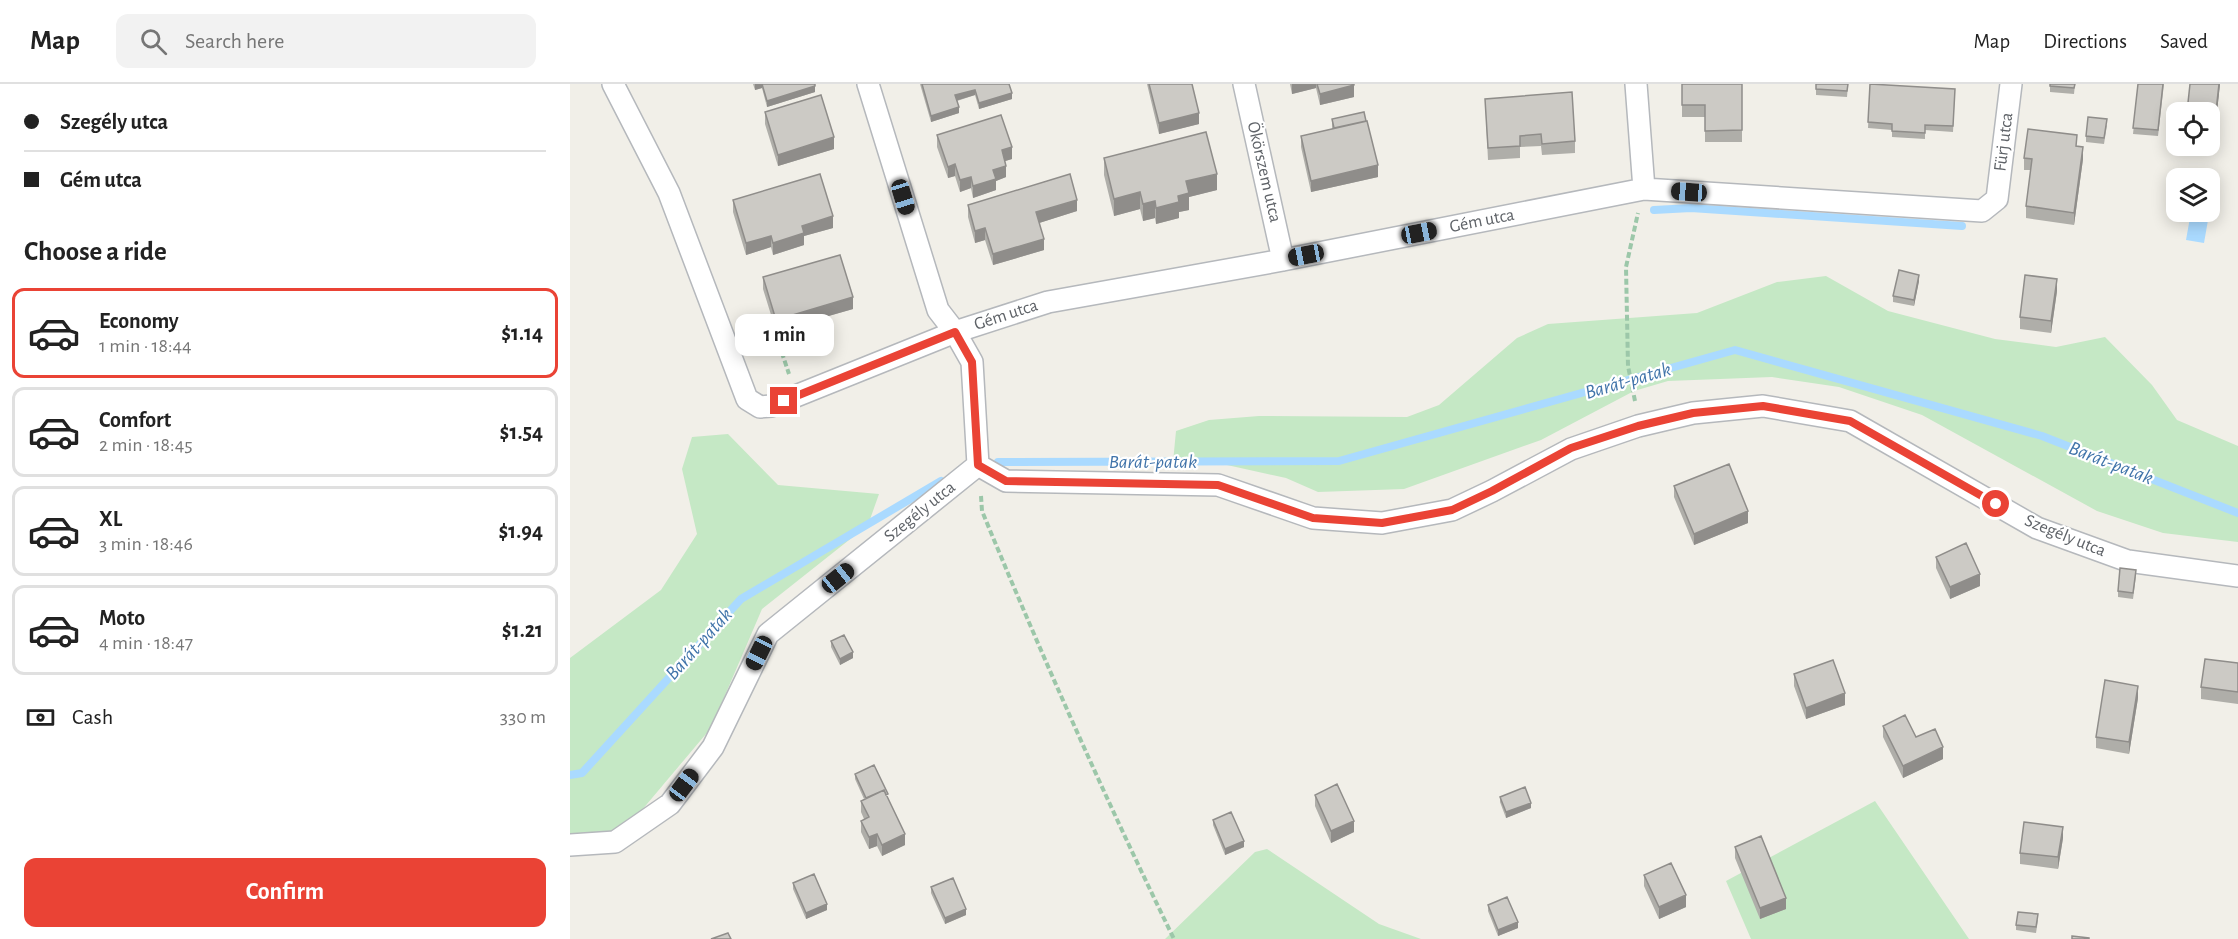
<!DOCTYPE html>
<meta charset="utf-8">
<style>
:root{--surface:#fff;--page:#f2f2f2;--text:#222;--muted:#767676;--line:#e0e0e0;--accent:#ea4335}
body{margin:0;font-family:"Alegreya Sans",sans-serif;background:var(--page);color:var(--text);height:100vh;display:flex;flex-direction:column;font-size:22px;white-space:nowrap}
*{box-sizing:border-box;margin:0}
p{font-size:20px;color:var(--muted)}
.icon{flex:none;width:33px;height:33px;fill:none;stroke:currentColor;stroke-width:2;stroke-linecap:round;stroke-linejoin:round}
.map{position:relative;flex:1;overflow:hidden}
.side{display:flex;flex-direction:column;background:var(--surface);width:570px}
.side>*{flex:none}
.hud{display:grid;align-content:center;height:132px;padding:0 24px;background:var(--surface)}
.tools{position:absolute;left:1596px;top:18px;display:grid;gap:12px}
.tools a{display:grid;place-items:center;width:54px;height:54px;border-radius:12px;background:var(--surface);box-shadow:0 3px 15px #0003;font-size:30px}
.end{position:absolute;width:27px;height:27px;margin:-14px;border:8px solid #ea4335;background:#fff;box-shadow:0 0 0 3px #fff}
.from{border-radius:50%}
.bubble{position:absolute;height:42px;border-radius:12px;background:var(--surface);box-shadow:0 3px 15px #0003;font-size:20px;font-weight:700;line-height:42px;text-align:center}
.car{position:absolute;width:18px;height:36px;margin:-18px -9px;border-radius:8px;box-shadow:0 0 4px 2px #0007;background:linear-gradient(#222 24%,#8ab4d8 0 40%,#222 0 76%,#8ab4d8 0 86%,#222 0)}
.hud b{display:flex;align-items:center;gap:21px;height:57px;font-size:22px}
.hud b+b{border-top:2px solid var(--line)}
.hud i{width:15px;height:15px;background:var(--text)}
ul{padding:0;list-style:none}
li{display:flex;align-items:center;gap:18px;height:90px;margin:0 12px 9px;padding:0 12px;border:3px solid var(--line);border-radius:12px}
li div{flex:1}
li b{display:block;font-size:22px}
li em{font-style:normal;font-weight:700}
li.active{border-color:var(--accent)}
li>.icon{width:54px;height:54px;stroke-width:1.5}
h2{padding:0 24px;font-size:27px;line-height:72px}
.pay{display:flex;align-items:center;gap:15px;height:66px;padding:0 24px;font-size:22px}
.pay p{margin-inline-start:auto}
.cta{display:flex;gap:12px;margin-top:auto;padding:12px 24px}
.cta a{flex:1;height:69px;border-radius:12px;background:var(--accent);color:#fff;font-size:24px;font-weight:700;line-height:69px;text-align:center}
header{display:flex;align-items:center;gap:36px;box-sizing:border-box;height:84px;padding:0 30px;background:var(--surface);border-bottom:2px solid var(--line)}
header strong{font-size:28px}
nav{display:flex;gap:33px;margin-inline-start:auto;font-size:21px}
.search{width:420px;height:54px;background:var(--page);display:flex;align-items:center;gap:15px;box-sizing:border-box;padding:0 21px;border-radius:12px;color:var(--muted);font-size:22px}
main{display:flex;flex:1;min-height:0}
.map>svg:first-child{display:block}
.green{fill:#c5e8c5}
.water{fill:#aadaff}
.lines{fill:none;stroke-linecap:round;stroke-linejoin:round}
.stream{stroke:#aadaff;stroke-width:8}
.minor-casing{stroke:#b5b8bc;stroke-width:24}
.path{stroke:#9cc7a9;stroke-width:4;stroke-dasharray:6 3;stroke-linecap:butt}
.minor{stroke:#fff;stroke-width:21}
.wall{fill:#afaea9}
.shaded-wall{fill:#8f8d8a}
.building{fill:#cccac5;stroke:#8f8d8a;stroke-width:1.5}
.route{stroke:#ea4335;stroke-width:8}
.labels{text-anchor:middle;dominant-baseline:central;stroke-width:4.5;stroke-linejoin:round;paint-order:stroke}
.street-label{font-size:18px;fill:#5f6368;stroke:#fff}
.water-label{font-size:20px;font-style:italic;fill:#4174aa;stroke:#fff}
</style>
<header>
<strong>Map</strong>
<div class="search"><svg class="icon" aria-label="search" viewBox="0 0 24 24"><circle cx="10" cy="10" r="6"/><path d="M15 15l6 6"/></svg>Search here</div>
<nav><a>Map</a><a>Directions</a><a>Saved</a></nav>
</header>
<main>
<section class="side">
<div class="hud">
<b><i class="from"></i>Szegély utca</b>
<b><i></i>Gém utca</b>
</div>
<h2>Choose a ride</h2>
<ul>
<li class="active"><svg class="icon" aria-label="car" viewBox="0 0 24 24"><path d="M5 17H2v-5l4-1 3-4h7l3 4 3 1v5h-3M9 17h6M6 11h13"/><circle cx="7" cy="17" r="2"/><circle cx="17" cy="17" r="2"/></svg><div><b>Economy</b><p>1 min · 18:44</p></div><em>$1.14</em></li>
<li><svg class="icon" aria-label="car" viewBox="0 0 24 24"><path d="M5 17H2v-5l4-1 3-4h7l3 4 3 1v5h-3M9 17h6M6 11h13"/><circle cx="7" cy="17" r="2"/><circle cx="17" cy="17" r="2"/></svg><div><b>Comfort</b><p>2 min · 18:45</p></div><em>$1.54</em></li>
<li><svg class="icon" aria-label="car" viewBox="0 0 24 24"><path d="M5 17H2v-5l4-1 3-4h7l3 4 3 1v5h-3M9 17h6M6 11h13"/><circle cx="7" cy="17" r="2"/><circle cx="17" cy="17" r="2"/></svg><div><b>XL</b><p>3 min · 18:46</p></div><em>$1.94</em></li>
<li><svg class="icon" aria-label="car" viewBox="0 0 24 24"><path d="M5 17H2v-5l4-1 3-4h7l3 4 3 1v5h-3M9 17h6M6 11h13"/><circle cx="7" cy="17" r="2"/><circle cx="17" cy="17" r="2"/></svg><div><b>Moto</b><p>4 min · 18:47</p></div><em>$1.21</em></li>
</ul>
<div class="pay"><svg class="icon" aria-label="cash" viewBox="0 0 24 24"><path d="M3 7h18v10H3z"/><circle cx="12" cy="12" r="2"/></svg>Cash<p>330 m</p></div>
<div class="cta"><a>Confirm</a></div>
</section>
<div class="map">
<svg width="1668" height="855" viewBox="0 0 1668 855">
<rect width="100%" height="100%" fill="#f1efe8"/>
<path class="green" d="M1256,192l62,35 107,28 61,8 49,-10 47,48 25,35 61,26v96l-75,-9 -66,-22 -175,-96 -83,-28 -67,-10 -104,4 -34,10 -93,49 -137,49 -86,3 -32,-14 -68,-15 -45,-1 3,-31 33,-11 50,-4 148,1 32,-12 78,-67 31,-14 149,-11 80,-31z
M158,350l50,51 101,9 -11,31 -106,84 -51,119 -96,114 -45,13v-197l91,-68 36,-56 -15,-65 10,-32z
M1305,717l94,138h-218l-25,-58z
M697,765l112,75 42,15h-256l90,-87z"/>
<path class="water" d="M1640,119h1l-7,40 -18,-3 5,-28h19z"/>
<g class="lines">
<path class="stream" d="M1084,126l37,-2 271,18
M428,378l341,-1 396,-111 307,86 196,77
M0,691l12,-2 159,-174 200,-118"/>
<defs>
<path id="minor" d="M43,0l56,109 78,206 13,8 11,-1 184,-74 93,-30 235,-42 361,-71 338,22 15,-12 14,-115
M298,0l70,226 17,22 17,30 6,103
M674,0l39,176
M1066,0l8,105
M408,381l28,16 212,4 95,33 69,5 70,-13 40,-19 79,-42 67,-23 55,-13 70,-7 87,15 187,107 91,33 110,15
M0,761l45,-3 55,-38 43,-57 55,-113 210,-169"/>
</defs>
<use href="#minor" class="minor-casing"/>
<path class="path" d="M206,251l13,39
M1065,317l-7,-35 -2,-99 12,-54
M411,412l1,15c60,145 123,287 192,428"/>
<use href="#minor" class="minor"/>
</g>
<path class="wall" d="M183,0h62v8l-48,15 -5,-19 -7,2z
M350,0h89l3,15 -33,10 -4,-14 -18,6 2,12 -28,9z
M577,0h45l7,40 -40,10z
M720,0h64v13l-34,8 -4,-17 -24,6z
M1112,0h60v58h-37v-25h-23z
M1246,0h32l-1,13 -31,-2z
M1300,0l85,5 -2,43 -28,-2v9l-33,-2v-7l-24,-2z
M1480,0h25l-1,10 -24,-2z
M1568,0h26l-6,52 -25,-2z
M1620,0h30l-7,65 -28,-3h25v-34z
M915,15l90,42v12l-33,2 -1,-9 -21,1v11l-32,2z
M195,28l69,37 -56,17 -13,-42z
M762,35l34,2 12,56 -67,15 -10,-45v-11l31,-7z
M1537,41l-3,19 -18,-2v-6z
M367,51l75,24 -7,2 1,16 -10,4v9l-23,8 -2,-10 -11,4 -5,-16 -7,2 -11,-31z
M1507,62l6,13 -9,66 -48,-7v-12l5,-36h-7v-12z
M534,74l113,32 -28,7v13l-10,2v6l-23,6 -1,-6 -12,3 -3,-12 -26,7 -10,-41z
M163,116l100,28 -29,8v9l-31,10 -2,-8 -25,8 -13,-43z
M398,121l109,6 -38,12 5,27 -51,15 -8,-25 -10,3 -7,-26z
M193,193l90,32 -77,22 -13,-42z
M1349,197l-5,25 -21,-4v-6z
M1487,207l-6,42 -31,-4v-12z
M1104,402l74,37 -54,22 -20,-48z
M1366,473l44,29 -30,13 -14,-31z
M1566,492l-3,23 -15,-2v-6z
M261,557l22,17 -13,7 -9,-18z
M1668,579v41l-37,-5v-12z
M1224,590l51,31 -39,14 -12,-33z
M1568,614l-9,56 -33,-6v-11z
M1313,642l33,11 27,22 -40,19 -20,-41z
M285,690l33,24 17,47 -23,11 -5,-10 -8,3 -8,-17v-11l3,-2 -3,-7v-11l3,-2 -9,-20z
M745,711l39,37 -23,11 -16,-37z
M930,713l31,11 -25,10 -6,-16z
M643,736l31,27 -19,8 -12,-30z
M1493,754l-5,31 -38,-5v-11z
M1165,763l51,62 -26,10 -25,-61z
M1074,791l42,32 -27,12 -15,-33z
M223,799l34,27 -21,9 -13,-30z
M361,803l35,28 -21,9 -14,-31z
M918,821l30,23 -20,8 -10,-25z
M1468,836l-2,13 -20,-3v-5z"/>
<path class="shaded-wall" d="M185,0h7v4l-7,2z
M722,0h24v4l-24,6z
M1649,0h1l-7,65v-11z
M784,1v12l-34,8v-11z
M245,2v6l-48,15v-6z
M405,6v5l-20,6v-6z
M442,9v6l-33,10v-6z
M389,23v6l-28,9v-6z
M629,29v11l-40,10v-11z
M264,53v12l-56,17v-11z
M442,63v12l-10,3v-12z
M1513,63v12l-9,66v-12z
M385,80v12l-7,2v-11z
M808,81v12l-67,15v-11z
M436,82v11l-10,4v9l-23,8v-12l20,-16z
M647,90v16l-28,7v13l-10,2v6l-23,6v-16l22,-12 8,-15z
M401,93v11l-11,4v-12z
M570,108v17l-26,7v-17z
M507,116v11l-41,13v-12z
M585,117v17l-12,3v-17z
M263,132v12l-29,8v9l-31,10v-12l29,-17z
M415,144v12l-10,3v-12z
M201,152v11l-25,8v-12z
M474,155v11l-51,15v-11z
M1349,191v6l-5,25v-6z
M1487,195v12l-6,42v-12z
M283,213v12l-77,22v-11z
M1178,427v12l-54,22v-11z
M1410,490v12l-30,13v-12z
M283,568v6l-13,7v-6z
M1568,602v12l-9,56v-12z
M1275,609v12l-39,14v-11z
M1373,663v12l-40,19v-12z
M961,719v5l-25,10v-6z
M784,737v11l-23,11v-12z
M1493,743v11l-5,31v-12z
M307,750v12l-8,3v-12z
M335,750v11l-23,11v-11z
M674,757v6l-19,8v-6z
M1116,811v12l-27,12v-12z
M1216,814v11l-26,10v-11z
M257,820v6l-21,9v-6z
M396,825v6l-21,9v-6z
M948,838v6l-20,8v-6z"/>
<path class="building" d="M192,0h53v2l-48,15z
M352,0h87l3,9 -33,10 -4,-13 -20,5 4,12 -28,9z
M579,0h43l7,29 -40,10z
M747,0h37v1l-34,9z
M1112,0h60v46l-37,1v-26h-23z
M1246,0h32l-1,7 -31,-2z
M1300,0l85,5 -2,37 -28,-1v8l-33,-2v-7l-24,-2z
M1480,0h25l-1,4 -24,-2z
M1568,0h25l-5,46 -25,-2z
M1620,0h29l-6,54 -3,-1v-25h-23z
M1002,8l3,49 -33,3 -1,-10 -21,2v10l-32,2 -3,-49z
M251,11l13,42 -56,18 -13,-43z
M794,28l2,9 -32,7 -2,-9z
M431,31l11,32 -10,3 4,16 -13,4 3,9 -23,7 -2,-9 -11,3 -5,-16 -7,3 -11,-32z
M1518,33l19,2 -3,19 -18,-2z
M797,37l11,44 -67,16 -10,-45z
M1458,45l49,6 -1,11 7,1 -9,66 -48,-7 6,-47 -8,-1z
M636,48l11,42 -31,7 3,12 -11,3 1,6 -23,6 -1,-7 -12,3 -3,-12 -26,7 -10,-41z
M250,90l13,42 -31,10 2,7 -31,10 -2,-7 -25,7 -13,-43z
M500,90l7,26 -41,12 8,27 -51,15 -8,-26 -10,3 -7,-26z
M270,171l13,42 -77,23 -13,-43z
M1329,186l20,5 -5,25 -21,-4z
M1455,191l32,4 -6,42 -31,-4z
M1159,380l19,47 -54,23 -20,-48z
M1396,459l14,31 -30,13 -14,-30z
M1550,484l16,2 -3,23 -15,-2z
M274,551l9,17 -13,7 -9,-18z
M1635,575l33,4v29l-37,-5z
M1263,576l12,33 -39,15 -12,-34z
M1535,596l33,6 -9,56 -33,-5z
M1335,631l11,22 19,-8 8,18 -40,19 -20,-40z
M304,681l14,29 -2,1 -2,-5 -18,8 -11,-24z
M767,700l17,37 -23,10 -16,-36z
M955,703l6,16 -25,9 -6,-15z
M314,706l21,44 -23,11 -5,-11 -8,3 -8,-16 8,-4 -8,-16z
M661,728l13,29 -19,8 -12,-29z
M1454,738l39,5 -5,30 -38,-4z
M1191,752l25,62 -26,10 -25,-61z
M1101,779l15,32 -27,12 -15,-32z
M244,790l13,30 -21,9 -13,-30z
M383,794l13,31 -21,9 -14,-31z
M937,813l11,25 -20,8 -10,-25z
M1448,828l20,2 -2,13 -20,-2z
M158,849l3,6h-20z
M1502,852l17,2v1h-17z"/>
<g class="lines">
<path class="route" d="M214,317l171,-69 17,30 6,103 28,16 212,4 95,33 69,5 70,-13 40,-19 79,-43 67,-22 55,-13 70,-7 87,15 146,83"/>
</g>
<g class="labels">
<g class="street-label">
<text transform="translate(1434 58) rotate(-83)">Fürj utca</text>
<text transform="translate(694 88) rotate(77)">Ökörszem utca</text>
<text transform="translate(912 137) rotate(-11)">Gém utca</text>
<text transform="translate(436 231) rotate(-18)">Gém utca</text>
<text transform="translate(350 428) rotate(-39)">Szegély utca</text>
<text transform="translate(1495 452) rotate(22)">Szegély utca</text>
</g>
<g class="water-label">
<text transform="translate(1058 297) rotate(-16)">Barát-patak</text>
<text x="583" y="378">Barát-patak</text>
<text transform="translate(1541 379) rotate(21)">Barát-patak</text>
<text transform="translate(129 560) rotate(-48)">Barát-patak</text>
</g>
</g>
</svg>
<div class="tools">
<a><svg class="icon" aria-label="locate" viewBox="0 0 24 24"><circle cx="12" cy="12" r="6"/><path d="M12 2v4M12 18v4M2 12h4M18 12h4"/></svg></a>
<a><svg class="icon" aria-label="layers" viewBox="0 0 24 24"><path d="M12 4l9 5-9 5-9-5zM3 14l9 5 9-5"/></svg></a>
</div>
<i class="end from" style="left:1426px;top:420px"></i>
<i class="end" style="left:214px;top:317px"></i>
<div class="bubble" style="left:165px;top:230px;width:99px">1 min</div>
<i class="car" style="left:1119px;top:108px;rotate:274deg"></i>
<i class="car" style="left:333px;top:113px;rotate:163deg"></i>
<i class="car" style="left:849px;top:149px;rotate:79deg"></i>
<i class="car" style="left:736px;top:171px;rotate:259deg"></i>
<i class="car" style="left:268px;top:494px;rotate:51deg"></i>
<i class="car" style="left:189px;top:569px;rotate:206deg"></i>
<i class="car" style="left:114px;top:701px;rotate:37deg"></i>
</div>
</main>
